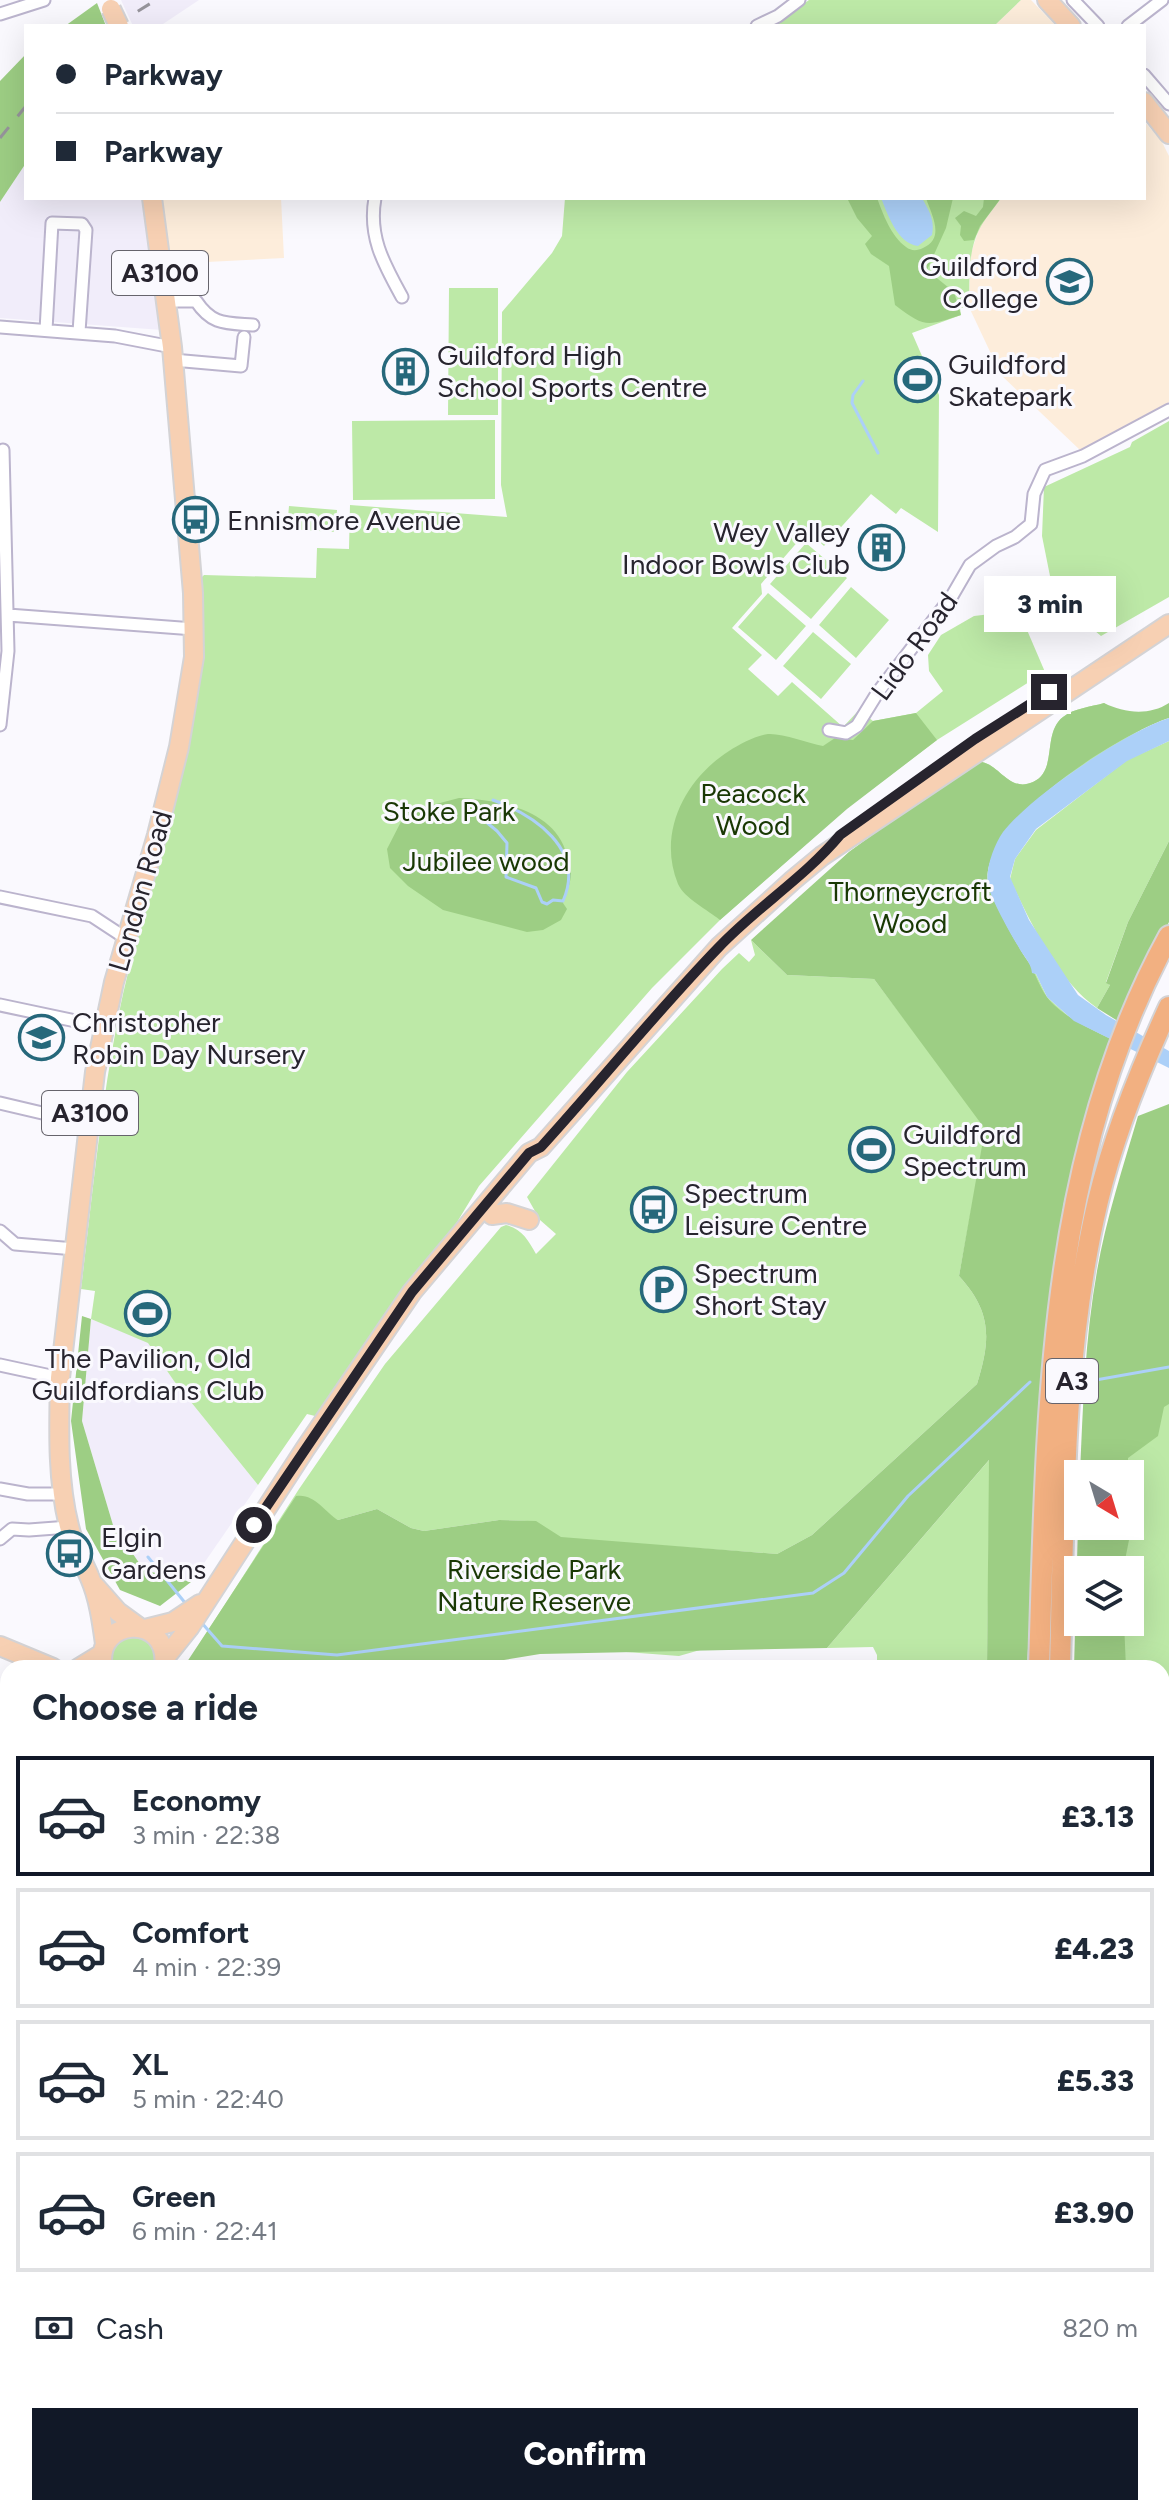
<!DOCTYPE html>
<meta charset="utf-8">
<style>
:root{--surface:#fff;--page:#f2f2f3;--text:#1f2937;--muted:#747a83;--line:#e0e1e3;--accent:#111827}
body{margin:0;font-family:Figtree,sans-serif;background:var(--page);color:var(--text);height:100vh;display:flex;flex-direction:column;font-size:30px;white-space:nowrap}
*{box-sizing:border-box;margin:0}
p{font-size:26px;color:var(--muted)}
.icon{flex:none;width:44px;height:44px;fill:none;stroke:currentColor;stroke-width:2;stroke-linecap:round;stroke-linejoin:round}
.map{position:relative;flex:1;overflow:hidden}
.panel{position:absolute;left:0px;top:1660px;width:1170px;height:856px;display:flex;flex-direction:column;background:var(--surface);border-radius:24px 24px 0 0;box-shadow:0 8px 32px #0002}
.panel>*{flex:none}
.guide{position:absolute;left:24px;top:24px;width:1122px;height:176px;border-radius:0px;box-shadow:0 8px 32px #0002;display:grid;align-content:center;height:176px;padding:0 32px;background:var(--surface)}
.needle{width:52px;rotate:142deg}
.tools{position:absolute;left:1064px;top:1460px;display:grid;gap:16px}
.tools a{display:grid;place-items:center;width:80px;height:80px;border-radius:0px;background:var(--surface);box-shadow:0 8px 32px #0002;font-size:40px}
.end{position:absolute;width:36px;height:36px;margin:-18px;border:10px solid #27242e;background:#fff;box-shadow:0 0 0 4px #fff}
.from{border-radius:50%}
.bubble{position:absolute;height:56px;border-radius:0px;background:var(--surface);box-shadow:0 8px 32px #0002;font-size:26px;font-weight:800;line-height:56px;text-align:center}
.guide b{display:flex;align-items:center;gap:28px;height:76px;font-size:30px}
.guide b+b{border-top:2px solid var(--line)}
.guide i{width:20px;height:20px;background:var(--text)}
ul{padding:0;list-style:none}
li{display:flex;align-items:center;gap:24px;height:120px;margin:0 16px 12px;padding:0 16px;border:4px solid var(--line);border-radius:0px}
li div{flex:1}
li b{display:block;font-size:30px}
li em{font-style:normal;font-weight:800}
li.selected{border-color:var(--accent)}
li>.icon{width:72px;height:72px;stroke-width:1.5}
h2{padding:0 32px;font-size:36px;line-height:96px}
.pay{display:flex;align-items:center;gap:20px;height:88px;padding:0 32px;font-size:30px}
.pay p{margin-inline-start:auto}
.cta{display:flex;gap:16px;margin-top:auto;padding:16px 32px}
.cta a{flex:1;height:92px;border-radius:0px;background:var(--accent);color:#fff;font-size:32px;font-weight:800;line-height:92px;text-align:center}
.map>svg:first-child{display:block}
.built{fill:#f1edfa}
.education{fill:#fdeddb}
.green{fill:#bde9a7;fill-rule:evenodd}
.forest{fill:#9dce84}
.water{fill:#acd0f8}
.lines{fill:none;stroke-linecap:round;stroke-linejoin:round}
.stream{stroke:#acd0f8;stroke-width:3}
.street-casing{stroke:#bbb4cd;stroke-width:15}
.primary-casing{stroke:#d4d3d5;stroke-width:22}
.highway-casing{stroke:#d4d3d5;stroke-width:24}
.street{stroke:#fff;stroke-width:11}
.primary{stroke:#f7d0b3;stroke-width:18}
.highway{stroke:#f2b081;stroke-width:20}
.rail{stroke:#96949b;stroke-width:3;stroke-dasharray:14 14;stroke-linecap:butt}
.primary-bridge-casing{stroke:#d4d3d5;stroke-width:22;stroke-linecap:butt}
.primary-bridge{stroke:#f7d0b3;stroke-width:18}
.route{stroke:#27242e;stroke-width:10}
.labels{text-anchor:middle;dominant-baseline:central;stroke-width:6;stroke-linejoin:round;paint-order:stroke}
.shield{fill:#faf9fe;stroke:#66646c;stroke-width:2}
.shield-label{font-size:26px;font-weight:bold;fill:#27242e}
.poi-label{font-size:28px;fill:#27242e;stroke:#faf9fe;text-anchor:start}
.street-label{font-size:28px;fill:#27242e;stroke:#faf9fe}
.park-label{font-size:28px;fill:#193804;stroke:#faf9fe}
</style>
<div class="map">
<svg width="1169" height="2516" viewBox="0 0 1169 2516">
<rect width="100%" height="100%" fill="#faf9fe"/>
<path class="built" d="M121,0h78l-39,26h-27z
M26,163v35h118l18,132 -162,-12v-116z
M91,1319l57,23 26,39 84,104 -67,97 -47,-12 -31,-45 -31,-104z"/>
<path class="education" d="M1021,0h10l25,26h-62z
M1144,121l18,21 7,14v246l-89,48 -79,-75 -32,-68 1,-51 10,-30 21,-28h143z
M162,198h119l3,60 -116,6z"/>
<path class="green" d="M809,0h212l-27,26h-221z
M565,198h436c-7,11 -17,21 -22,32 -12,24 -9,51 -10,77l-9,1 1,7 -49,18 27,62 -1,137 -37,-24 -5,6 -25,-20 -47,52 -17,-15 -46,53 1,10 -30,34 30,27 -14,14 30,27 14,-14 51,45 16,-17 14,11 43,-8 27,-22 -14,-20 -1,-16 13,-20 33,-19 34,-4 19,18 18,42 -108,68 -90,68 -127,112 -68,68 -173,198 -45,74 -115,157 -12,-3 -49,71 -84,-104 -26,-38 -57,-24 4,-28 -14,-2c12,-99 21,-198 42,-295 32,-143 89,-265 78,-416l3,-3 112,3 1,-30 32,1 1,-44 157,12 -6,-32 1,-173 50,-59 10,-17z
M449,288h49v127h-50z
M495,420v79l-142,1 -1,-79z
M1169,421v176l-68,39 -47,-40 -12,-60 2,-49 86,-40 2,-5z
M289,506l48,4 -2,22 -48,-3z
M806,543l41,35 -36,41 -41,-35z
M851,587l38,33 -33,38 -37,-33z
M768,593l38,33 -30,34 -38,-33z
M813,632l38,32 -30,35 -38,-33z
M1104,703l37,27c-44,27 -166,93 -153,155 3,14 22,47 29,61 5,9 14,16 15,26l4,2 11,23 27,24 39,19 -2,7 -31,-9 -3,8 -14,68 -1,30 -25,117 -17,161 -155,156 -61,58 -84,8 -8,-2 -12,8 -21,6 -53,-4 -20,-5 -27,3 -58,-1 -21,5 -31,3 -12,-19 -14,12 -27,-7 -4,13 -4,1 -2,11h-222l115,-179 86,-125 116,-137 5,-2c16,4 22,15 30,29l20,-20 -16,-14 -13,-23 100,-125 95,-103 17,-16 10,9 6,-7 -4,-15 36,35 87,4 92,122 -14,-43v-20l8,-40 -23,-84c-51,12 -85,1 -129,-23l41,-39 124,-90c25,-5 33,32 60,20 25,-11 9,-49 30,-65 11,-9 28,-10 41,-14zM977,1179l-7,94 53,54 -5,19 -34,49 -71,68 -53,46 -21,14 -74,41 -6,1 -107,-20 125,9 35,-19 165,-151c14,-45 15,-72 -18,-108zM377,1509l34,19 13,3 75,-11 29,1 -113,18 -16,13 -16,8 -31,-1 -20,-9 7,-14 9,2 -15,-20 5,2z
M1169,741v100l-41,81 -22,60 4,3 -13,23c-39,-27 -67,-86 -87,-129l5,-20 21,-29 91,-70z
M1169,1125v1391l-7,-8v-840h-71l1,-46h38v-52h-37l-1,-44h38v-52h-36z
M990,1459l-3,209h-110v-13l-4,-8 -46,1z
M128,1635l22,3 10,30h-49c-2,-17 4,-22 17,-33z
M8,2354v154h252v8h-260v-162z"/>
<path class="forest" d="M97,3l9,23h-41z
M26,54v109l-26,39v-121z
M847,198h30c6,16 14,38 29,49 5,4 11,4 17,1 23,-10 8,-34 3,-50h27l-7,30 -19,42 27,22 7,23c-34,11 -36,13 -66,-10l-6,-39 -18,-12 -6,-10 7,-8 -15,-18z
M984,198h17l-21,28 -6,14 -10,1 -4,-6 1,-9 -6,-8 9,-7 12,5 7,-9z
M1104,703c20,10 45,13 65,0v15c-50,16 -191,105 -181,166 2,13 30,63 39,76 8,11 12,27 20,37 14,19 46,33 66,43l-27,76 -22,86 -12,77 -10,96 -15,293h-40l2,-208 -162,188 -287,6 -84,14h-52l-3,-7 -72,5 -115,-6 -9,8h-22l113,-172c18,-3 28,15 42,24l39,-11 34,19 13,3 75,-11 37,1 25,16 216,17 35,-19 165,-151c14,-45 15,-72 -18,-108l26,-147 -111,-150 -87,-4 -36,-35 98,-88 124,-90c25,-5 33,32 60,20 25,-11 9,-49 30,-65 11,-9 28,-10 41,-14z
M916,713l21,27 -90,69 -127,111c-12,-10 -36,-22 -42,-36 -21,-51 7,-105 51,-133 11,-7 26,-15 39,-17 14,-1 40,9 55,12l12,-8 18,2 20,-19z
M459,798c40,2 96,11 108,57 1,5 4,13 4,18 0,10 -5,21 -8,30l4,6 -6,11 -18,10 -16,2 -84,-22 -35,-24 -18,-18 -3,-19 19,-37z
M1169,841v81l-48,101 -24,-15 13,-23 -4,-2 22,-61z
M1169,1104v300l-5,3 -6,29 -30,22v16h-48c3,-68 5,-136 17,-203 9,-52 26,-104 41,-155z
M82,1316l9,3 -9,102 31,104 31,45 47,12 -31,24 -40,-16 -34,-61 -15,-108z
M1078,1526h51v14l-6,30h-45v52h46l2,46h-52z
M1162,1983l7,4 -6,55 6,63 -7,-24z
M1169,2243l-4,31 4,242h-62l-1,-8h56v-263z
M1003,2508h56l1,8h-57z"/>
<path class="water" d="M881,198h41c7,13 13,21 10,37l-14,11c-21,-3 -30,-31 -37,-48z
M1169,718v23l-42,20 -91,68 -21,30 -5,18 19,43 49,75 28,20 63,36v17l-95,-47 -27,-24 -11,-23 -4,-1c-1,-11 -9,-17 -14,-27 -8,-13 -27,-47 -30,-61 -3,-16 6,-40 15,-53 27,-35 122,-100 166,-114z
M1169,2002v83l-6,-43z
M1169,2257v167l-4,-150z"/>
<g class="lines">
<path class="stream" d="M863,381l-10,14 -1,8 26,50
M485,817v4l12,10 10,12 -1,34 30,11 6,14 5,2 6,-4 10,1c23,-52 -29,-86 -70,-101
M1090,1381l79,-14
M148,1557l38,47
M201,1622l21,24 115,9 476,-62 31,-20 64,-77 122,-114
M1123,2508l1,8"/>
<defs>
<path id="street" d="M1073,0l25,26
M0,14l44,-14
M757,26l21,-10 21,-16
M1128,26l34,-26
M1144,75l25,29
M375,198c-7,39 9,66 27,99
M166,301h30c16,24 29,22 57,24
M0,327l115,9 57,11
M46,330l6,-107 30,1 4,6 -7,102
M173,360l68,6 3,-29
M8,615l186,14
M0,725l8,-74 -5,-201
M829,730l17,3 11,-7 21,-34 74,-96 18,-31 26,-19 19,-9 16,-13 3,-30 11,-24 38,-14 86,-46
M0,897l92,19 35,23
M0,1005l104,22
M0,1103l89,21
M0,1231l15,13 60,5
M0,1365l60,13
M0,1489l28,5h35
M0,1539l12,-10 17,1 40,-3
M0,2000l8,1
M0,2202l8,2
M307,2508l1,8
M795,2508l2,8
M874,2514v2
M500,2516l6,-8
M665,2516l1,-8
M919,2516l8,-8"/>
<path id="primary" d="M1047,0l24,26
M1144,102l25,32
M492,1215l15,-2 22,7
M95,1586l23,26 22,16
M145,1629l28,-7 27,-18
M105,1644c-3,-22 -6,-45 -15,-66 -7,-17 -17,-33 -21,-52 -12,-47 -10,-99 -9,-148l35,-306 19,-90 43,-147 22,-88 15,-90 -1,-64 -21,-246 -20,-149
M0,1646l53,22
M165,1658l24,-30 116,-179 107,-157 117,-139 12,-6 178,-200 74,-67 29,-24 347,-232
M79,1668l23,-14
M103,1668c-10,-51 68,-56 61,-1
M354,2508l1,8"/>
<path id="highway" d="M1039,1668c8,-247 7,-509 130,-732
M1060,1668c4,-155 2,-316 38,-467 16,-67 42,-131 71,-194
M1073,2508l1,8
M1095,2508l1,8"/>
</defs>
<use href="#street" class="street-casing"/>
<use href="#primary" class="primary-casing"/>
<use href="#highway" class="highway-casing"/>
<use href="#street" class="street"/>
<use href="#primary" class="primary"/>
<use href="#highway" class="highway"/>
<path class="rail" d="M114,26l42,-26
M0,138l26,-32"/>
<defs>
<path id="primary-bridge" d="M111,9l8,17"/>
</defs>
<use href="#primary-bridge" class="primary-bridge-casing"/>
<use href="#primary-bridge" class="primary-bridge"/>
</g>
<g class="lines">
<path class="route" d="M254,1525l158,-233 117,-139 12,-6c60,-66 116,-136 178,-200 38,-40 86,-70 121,-112l135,-96 74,-47"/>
</g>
<defs>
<symbol id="university-ring" viewBox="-11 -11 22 22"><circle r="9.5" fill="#faf9fe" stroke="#26687b" stroke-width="1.5"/><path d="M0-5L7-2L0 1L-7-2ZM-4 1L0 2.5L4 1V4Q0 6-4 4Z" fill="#26687b"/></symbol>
<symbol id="building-ring" viewBox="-11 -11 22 22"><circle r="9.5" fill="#faf9fe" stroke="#26687b" stroke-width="1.5"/><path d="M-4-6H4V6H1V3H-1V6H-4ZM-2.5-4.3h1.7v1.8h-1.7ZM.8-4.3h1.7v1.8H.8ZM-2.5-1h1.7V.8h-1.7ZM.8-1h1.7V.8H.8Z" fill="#26687b"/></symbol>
<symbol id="stadium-ring" viewBox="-11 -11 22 22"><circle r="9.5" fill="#faf9fe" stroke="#26687b" stroke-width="1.5"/><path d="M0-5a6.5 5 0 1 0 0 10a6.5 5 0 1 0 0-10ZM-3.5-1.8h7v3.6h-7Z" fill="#26687b"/></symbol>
<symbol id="bus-ring" viewBox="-11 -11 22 22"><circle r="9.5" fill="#faf9fe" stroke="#26687b" stroke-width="1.5"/><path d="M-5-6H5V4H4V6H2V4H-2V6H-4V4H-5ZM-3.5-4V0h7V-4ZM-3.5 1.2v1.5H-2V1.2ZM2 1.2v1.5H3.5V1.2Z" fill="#26687b"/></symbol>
<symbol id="school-ring" viewBox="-11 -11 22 22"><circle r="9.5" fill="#faf9fe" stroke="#26687b" stroke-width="1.5"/><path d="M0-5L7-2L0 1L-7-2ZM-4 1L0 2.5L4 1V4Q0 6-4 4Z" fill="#26687b"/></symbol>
<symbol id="parking-ring" viewBox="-11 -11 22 22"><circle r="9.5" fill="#faf9fe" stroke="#26687b" stroke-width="1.5"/><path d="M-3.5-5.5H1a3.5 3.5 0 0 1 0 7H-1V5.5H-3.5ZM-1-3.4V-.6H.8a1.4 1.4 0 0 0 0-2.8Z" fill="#26687b"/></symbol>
</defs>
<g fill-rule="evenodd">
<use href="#university-ring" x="1044" y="256" width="51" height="51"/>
<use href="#building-ring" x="380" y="346" width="51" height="51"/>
<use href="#stadium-ring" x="892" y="354" width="51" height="51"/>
<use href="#bus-ring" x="170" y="494" width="51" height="51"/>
<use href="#building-ring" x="856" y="522" width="51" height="51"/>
<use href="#school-ring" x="16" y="1012" width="51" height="51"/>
<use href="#stadium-ring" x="846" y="1124" width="51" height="51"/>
<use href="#bus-ring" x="628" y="1184" width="51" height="51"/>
<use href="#parking-ring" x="638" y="1264" width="51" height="51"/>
<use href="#stadium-ring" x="122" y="1288" width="51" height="51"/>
<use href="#bus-ring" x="44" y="1528" width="51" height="51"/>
</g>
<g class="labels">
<g class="shield">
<rect x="112" y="251" width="96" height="44" rx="6"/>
<rect x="42" y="1091" width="96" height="44" rx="6"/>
<rect x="1046" y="1359" width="52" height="44" rx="6"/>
</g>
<g class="shield-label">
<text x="160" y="273">A3100</text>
<text x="90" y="1113">A3100</text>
<text x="1072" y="1381">A3</text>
</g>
<g class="poi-label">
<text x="1038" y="266" text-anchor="end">Guildford<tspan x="1038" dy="32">College</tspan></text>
<text x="437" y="355">Guildford High<tspan x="437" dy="32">School Sports Centre</tspan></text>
<text x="948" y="364">Guildford<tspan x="948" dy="32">Skatepark</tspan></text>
<text x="227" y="520">Ennismore Avenue</text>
<text x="850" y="532" text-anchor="end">Wey Valley<tspan x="850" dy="32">Indoor Bowls Club</tspan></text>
<text x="72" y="1022">Christopher<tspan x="72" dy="32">Robin Day Nursery</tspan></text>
<text x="903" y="1134">Guildford<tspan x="903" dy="32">Spectrum</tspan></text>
<text x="684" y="1193">Spectrum<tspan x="684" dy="32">Leisure Centre</tspan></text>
<text x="694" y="1273">Spectrum<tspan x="694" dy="32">Short Stay</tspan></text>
<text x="148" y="1358" text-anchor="middle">The Pavilion, Old<tspan x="148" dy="32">Guildfordians Club</tspan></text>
<text x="101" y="1537">Elgin<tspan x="101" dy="32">Gardens</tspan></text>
</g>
<g class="street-label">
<text transform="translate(914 646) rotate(-54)">Lido Road</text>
<text transform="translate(140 891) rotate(-74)">London Road</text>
</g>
<g class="park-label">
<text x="753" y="793">Peacock<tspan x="753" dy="32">Wood</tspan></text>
<text x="449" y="811">Stoke Park</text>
<text x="486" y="861">Jubilee wood</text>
<text x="910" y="891">Thorneycroft<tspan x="910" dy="32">Wood</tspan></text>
<text x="534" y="1569">Riverside Park<tspan x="534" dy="32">Nature Reserve</tspan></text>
</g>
</g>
</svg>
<div class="tools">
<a><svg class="needle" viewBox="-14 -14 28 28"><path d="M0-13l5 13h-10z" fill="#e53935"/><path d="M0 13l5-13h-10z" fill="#747a83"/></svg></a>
<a><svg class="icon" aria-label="layers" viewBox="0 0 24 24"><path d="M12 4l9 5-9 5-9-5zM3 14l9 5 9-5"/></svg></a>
</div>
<i class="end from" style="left:254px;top:1525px"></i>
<i class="end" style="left:1049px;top:692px"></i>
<div class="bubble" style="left:984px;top:576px;width:132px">3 min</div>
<div class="guide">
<b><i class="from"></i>Parkway</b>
<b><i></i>Parkway</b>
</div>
<section class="panel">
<h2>Choose a ride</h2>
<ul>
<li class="selected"><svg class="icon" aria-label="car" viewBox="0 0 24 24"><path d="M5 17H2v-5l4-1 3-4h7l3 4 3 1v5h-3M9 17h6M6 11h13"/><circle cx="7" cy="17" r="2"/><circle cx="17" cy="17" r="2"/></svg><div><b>Economy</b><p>3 min · 22:38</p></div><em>£3.13</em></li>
<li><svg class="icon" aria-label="car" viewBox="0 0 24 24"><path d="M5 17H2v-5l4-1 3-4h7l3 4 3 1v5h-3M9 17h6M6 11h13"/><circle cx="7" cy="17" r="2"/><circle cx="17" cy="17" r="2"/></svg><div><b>Comfort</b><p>4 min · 22:39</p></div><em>£4.23</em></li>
<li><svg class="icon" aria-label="car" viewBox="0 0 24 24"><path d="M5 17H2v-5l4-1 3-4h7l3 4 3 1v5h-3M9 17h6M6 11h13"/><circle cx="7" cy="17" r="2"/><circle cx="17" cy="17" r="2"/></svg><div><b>XL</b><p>5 min · 22:40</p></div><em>£5.33</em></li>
<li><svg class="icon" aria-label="car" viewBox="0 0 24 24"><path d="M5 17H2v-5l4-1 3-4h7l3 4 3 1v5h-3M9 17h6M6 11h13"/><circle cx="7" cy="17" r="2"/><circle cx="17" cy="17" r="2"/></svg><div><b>Green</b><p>6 min · 22:41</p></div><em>£3.90</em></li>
</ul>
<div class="pay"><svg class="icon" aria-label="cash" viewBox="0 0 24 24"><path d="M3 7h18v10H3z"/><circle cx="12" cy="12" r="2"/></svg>Cash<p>820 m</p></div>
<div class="cta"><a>Confirm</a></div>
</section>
</div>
